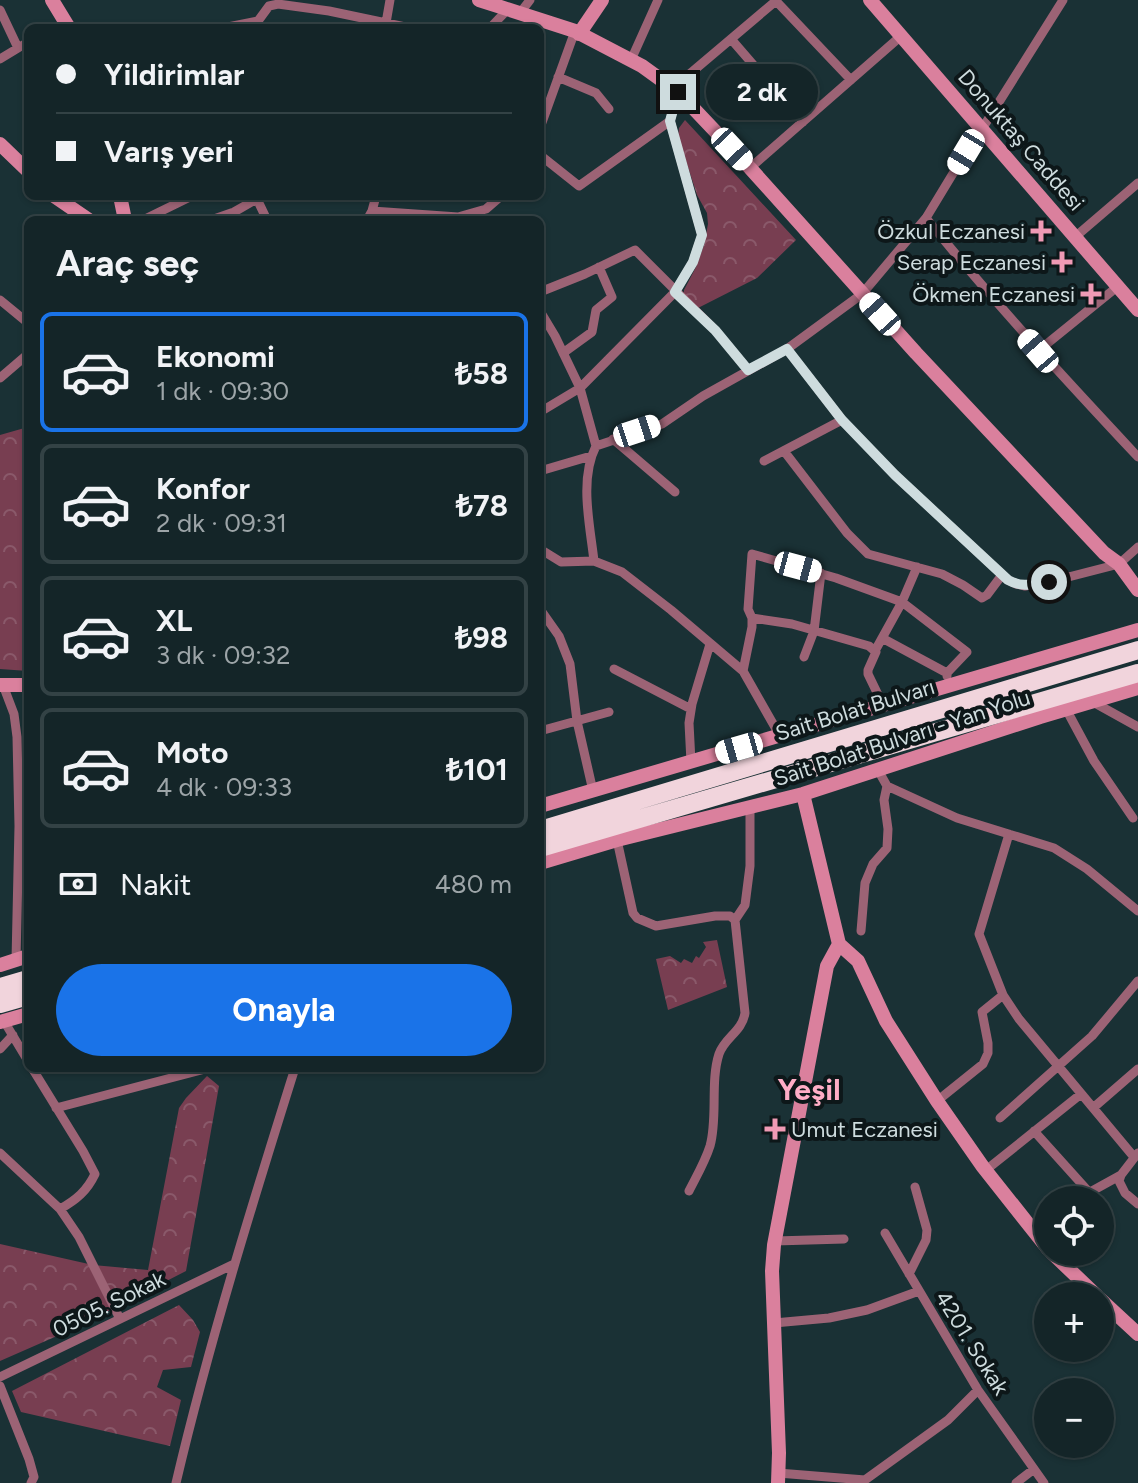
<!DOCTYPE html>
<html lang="tr">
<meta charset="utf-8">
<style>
:root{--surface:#142528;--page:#213134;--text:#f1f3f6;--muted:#9da5a8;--line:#334245;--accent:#1a73e8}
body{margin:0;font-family:Figtree,sans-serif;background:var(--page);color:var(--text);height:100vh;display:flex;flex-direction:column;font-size:30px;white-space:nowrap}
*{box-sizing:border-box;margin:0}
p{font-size:26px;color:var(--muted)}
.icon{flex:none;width:44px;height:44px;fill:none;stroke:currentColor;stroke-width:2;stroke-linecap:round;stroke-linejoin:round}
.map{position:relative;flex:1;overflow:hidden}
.details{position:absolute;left:24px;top:216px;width:520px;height:856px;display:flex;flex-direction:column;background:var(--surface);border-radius:12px;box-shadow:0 2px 6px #0004,0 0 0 2px var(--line)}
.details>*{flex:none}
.banner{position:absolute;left:24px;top:24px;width:520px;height:176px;border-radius:12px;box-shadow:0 2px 6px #0004,0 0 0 2px var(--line);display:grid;align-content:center;height:176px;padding:0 32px;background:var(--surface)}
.buttons{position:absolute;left:1034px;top:1186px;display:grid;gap:16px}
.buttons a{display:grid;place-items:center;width:80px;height:80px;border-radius:50%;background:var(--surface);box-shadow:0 2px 6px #0004,0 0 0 2px var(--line);font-size:40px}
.end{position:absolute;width:36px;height:36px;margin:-18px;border:10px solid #cedcde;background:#111;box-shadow:0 0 0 4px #111}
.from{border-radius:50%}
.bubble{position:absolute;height:56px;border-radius:28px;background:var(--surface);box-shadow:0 2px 6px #0004,0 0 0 2px var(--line);font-size:26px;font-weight:700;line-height:56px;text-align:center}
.car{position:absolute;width:24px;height:48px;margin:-24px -12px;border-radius:10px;box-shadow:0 0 6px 2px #0007;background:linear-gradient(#fff 24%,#345 0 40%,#fff 0 76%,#345 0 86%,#fff 0)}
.banner b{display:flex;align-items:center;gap:28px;height:76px;font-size:30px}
.banner b+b{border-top:2px solid var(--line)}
.banner i{width:20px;height:20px;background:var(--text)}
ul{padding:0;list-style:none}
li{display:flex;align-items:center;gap:24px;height:120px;margin:0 16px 12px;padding:0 16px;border:4px solid var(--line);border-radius:12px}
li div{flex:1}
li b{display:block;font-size:30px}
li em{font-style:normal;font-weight:700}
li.current{border-color:var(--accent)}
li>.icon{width:72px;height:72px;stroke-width:1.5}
h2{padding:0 32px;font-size:36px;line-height:96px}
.pay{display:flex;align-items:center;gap:20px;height:88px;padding:0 32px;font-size:30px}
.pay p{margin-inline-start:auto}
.cta{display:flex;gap:16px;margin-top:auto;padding:16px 32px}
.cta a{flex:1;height:92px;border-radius:48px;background:var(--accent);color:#fff;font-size:32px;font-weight:700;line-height:92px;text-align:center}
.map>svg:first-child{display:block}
.forest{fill:url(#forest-crowns)}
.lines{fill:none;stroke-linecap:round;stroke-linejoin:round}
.street{stroke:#9c6375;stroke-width:9}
.secondary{stroke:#da809d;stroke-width:14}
.highway{stroke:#f1d4dc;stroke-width:18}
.route{stroke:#cedcde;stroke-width:10}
.poi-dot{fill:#f09ab5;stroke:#0d1719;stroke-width:3}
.labels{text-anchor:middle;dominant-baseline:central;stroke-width:8;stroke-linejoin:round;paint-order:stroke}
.street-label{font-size:22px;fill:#cedcde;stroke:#0d1719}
.poi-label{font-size:22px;fill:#cedcde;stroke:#0d1719;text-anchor:end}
.district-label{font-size:30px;font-weight:bold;fill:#ffadc6;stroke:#0d1719}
</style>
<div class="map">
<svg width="1138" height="1483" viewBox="0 0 1138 1483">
<defs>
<pattern id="forest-crowns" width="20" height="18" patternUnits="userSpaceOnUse" patternTransform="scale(2)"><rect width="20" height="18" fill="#783e51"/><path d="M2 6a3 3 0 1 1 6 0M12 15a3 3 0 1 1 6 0" fill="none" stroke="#8a596a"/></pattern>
</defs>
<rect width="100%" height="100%" fill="#1a3135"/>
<path class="forest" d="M685,120l111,120 -39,38 -59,30 -14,-14v-4l12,-23 8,-22 4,-21 -1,-11 -10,-18 -19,-59 1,-8z
M28,427v244l-28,-2v-234z
M717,940l10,47 -59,23 -12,-51 14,-3 11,7 3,-4 8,4 4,-7 3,2 7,-11 -3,-5z
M207,1076l12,10 -33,185 -113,58 -73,32v-117l93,21 55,5 31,-162 7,-10z
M179,1305l14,15 7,12 -9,35 -28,3 -6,17 24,13 -11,46 -149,-34 -9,-21z"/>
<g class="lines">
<path class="street" d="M776,1l75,79
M0,10l18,38
M520,13l10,-13
M386,23l4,-23
M223,28l35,-7 11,-15 9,-2 51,7 81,17
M490,28l18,-19
M731,39l72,83
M0,59l28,-17
M631,60l27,-60
M558,77l38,16 13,16
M673,88l104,-88
M540,128l35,-97
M540,155l39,31 91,-65 8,-29
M750,168l151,-132
M257,199l10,21
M372,211l86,6 28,-8 15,-13
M926,218c67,83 139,161 212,239
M143,220l49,-24
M211,220l23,-8 28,-16
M367,220l5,-9 4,-15
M1075,237l63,-54
M540,292l45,-18 50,-24 80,80 33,40
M0,300l28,23
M540,311l15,25 25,52 16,58c-17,33 -6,79 -2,115
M787,349l55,71 53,55 113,105 8,4 9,2 24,-4 70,-18 19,-17
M1038,351l79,-64
M563,353l29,-21 4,-22 16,-13 -13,-30
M0,378l28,-24
M540,412l40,-24 95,-96 18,-30 9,-27 -32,-114
M613,439l62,53
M596,446l66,-22 41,-28 84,-47 75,-55 64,-76 40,-66 16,-23 81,-129
M784,451l63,82 21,21 74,20 21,11 19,13 5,-3 15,-20
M764,461l78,-41
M540,471l51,-15
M540,549l21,13 33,-1 28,11 49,38 72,61 37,65
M540,609l19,27 11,28 7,57 16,70
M752,618l40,6 77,22 7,6 -8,18v4l15,31
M882,638l65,35v3
M876,649l26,-47 15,-35
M804,657l10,-26 7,-58
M614,669l77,40
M743,671l9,-44v-9l-4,-9 4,-55 84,24 66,24 65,50 -20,21
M3,685l11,29 3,23 2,89 -3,134
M1093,702l45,25
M1066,709l28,52 39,57
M540,731l69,-19
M691,762l-2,-39 3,-19 18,-60
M878,770l9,16 70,32 97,30 33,21 51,42
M1009,834l-30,100 24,61 16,24 115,138
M617,840l16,73 4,5 19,8 59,-10h15l5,4 10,93c-3,19 -20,24 -26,41 -9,28 -1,64 -9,92 -5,16 -14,31 -21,45
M735,920l10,-15 5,-39v-58
M861,931l4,-48 8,-19 14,-16 1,-19 -4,-29 3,-14
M4,1021l24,40
M0,1049l13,-14
M32,1068l51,83 12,23c-8,17 -19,26 -35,35
M937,1101l46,-37 5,-11v-10l-6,-31 21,-17
M56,1108l153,-40
M1093,1108l45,-39
M1000,1118l92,-82 46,-55
M1034,1131l54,60h4l29,-16
M0,1153l60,56 19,28 41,82
M1138,1153l-17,22 -2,6 6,12 13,11
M986,1170l95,-76
M885,1233l93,157 66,93
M775,1241l69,-2
M909,1274l17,-34 1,-10 -12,-43
M774,1323l55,-5 38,-8 52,-19
M0,1377l234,-113
M0,1386l29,73 5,18 -3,6
M778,1473l87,7 83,-60 30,-30
M176,1483c33,-140 76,-278 119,-415
M1016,1483l18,-14"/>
<path class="secondary" d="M52,0l17,28
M479,0l96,31 67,35 36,26 72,76 166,185 188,200 15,11 19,26
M870,0l268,310
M579,34l23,-34
M0,144l28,27
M54,196l35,24
M120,196l5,24
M0,685h28
M803,794l36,150 19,17 28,60 51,80 46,66 65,82
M540,806l598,-176
M540,863l77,-23 186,-46 237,-77 98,-29
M0,965l28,-9
M0,1022l28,-8
M1051,1252l46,44
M1100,1299l38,35
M778,1483l1,-30 -7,-182 2,-26 53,-279 12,-22"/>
<path class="highway" d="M540,830l598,-180
M540,848l598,-175
M0,987l28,-8
M0,1004l28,-8"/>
</g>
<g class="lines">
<path class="route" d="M678,92l-8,29 32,114 -9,27 -18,30 40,38 33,40 39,-21 55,71 53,55 113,105c14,8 26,4 41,2"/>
</g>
<g class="poi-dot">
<path d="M1037 219h8v8h8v8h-8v8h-8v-8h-8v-8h8z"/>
<path d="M1058 250h8v8h8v8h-8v8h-8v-8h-8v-8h8z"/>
<path d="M1087 282h8v8h8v8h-8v8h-8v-8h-8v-8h8z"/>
<path d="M771 1117h8v8h8v8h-8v8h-8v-8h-8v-8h8z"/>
</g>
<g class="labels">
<g class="street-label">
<text transform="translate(1021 140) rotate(49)">Donuktaş Caddesi</text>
<text transform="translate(855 710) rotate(-17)">Sait Bolat Bulvarı</text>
<text transform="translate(902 738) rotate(-18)">Sait Bolat Bulvarı - Yan Yolu</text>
<text transform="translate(109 1304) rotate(-26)">0505. Sokak</text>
<text transform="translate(972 1343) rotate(58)">4201. Sokak</text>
</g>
<g class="poi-label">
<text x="1025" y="231">Özkul Eczanesi</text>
<text x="1046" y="262">Serap Eczanesi</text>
<text x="1075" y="294">Ökmen Eczanesi</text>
<text x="791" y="1129" text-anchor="start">Umut Eczanesi</text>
</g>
<g class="district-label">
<text x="809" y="1089">Yeşil</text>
</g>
</g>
</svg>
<div class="buttons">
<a><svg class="icon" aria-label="locate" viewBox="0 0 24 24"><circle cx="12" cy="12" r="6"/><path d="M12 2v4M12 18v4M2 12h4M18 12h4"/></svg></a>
<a>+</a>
<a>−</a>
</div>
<i class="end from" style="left:1049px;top:582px"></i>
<i class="end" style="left:678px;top:92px"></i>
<div class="bubble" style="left:706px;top:64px;width:112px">2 dk</div>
<i class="car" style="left:732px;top:149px;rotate:137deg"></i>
<i class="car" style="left:966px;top:152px;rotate:211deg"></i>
<i class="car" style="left:880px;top:314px;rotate:318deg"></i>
<i class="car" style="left:1038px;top:351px;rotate:319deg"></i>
<i class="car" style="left:637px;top:431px;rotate:72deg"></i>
<i class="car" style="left:798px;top:567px;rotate:105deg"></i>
<i class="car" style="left:739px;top:748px;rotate:254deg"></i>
<div class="banner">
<b><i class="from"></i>Yildirimlar</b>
<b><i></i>Varış yeri</b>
</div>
<section class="details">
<h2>Araç seç</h2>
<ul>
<li class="current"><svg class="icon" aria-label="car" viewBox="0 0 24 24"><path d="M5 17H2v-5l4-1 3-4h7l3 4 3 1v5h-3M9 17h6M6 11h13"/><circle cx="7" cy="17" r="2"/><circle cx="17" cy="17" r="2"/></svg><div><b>Ekonomi</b><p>1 dk · 09:30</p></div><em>₺58</em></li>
<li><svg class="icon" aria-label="car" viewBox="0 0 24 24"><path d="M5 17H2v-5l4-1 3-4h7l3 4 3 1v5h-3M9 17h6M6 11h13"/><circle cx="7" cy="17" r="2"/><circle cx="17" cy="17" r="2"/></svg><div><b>Konfor</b><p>2 dk · 09:31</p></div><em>₺78</em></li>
<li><svg class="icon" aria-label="car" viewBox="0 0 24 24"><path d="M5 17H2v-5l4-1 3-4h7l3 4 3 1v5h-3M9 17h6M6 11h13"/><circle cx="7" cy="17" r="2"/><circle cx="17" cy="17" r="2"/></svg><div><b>XL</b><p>3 dk · 09:32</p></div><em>₺98</em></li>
<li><svg class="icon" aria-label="car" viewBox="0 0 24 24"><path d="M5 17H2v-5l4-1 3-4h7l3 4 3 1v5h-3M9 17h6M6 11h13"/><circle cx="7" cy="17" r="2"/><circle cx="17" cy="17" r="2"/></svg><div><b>Moto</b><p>4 dk · 09:33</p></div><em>₺101</em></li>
</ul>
<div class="pay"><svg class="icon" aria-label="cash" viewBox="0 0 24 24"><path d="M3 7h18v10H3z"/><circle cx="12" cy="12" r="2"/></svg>Nakit<p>480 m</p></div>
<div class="cta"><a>Onayla</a></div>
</section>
</div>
